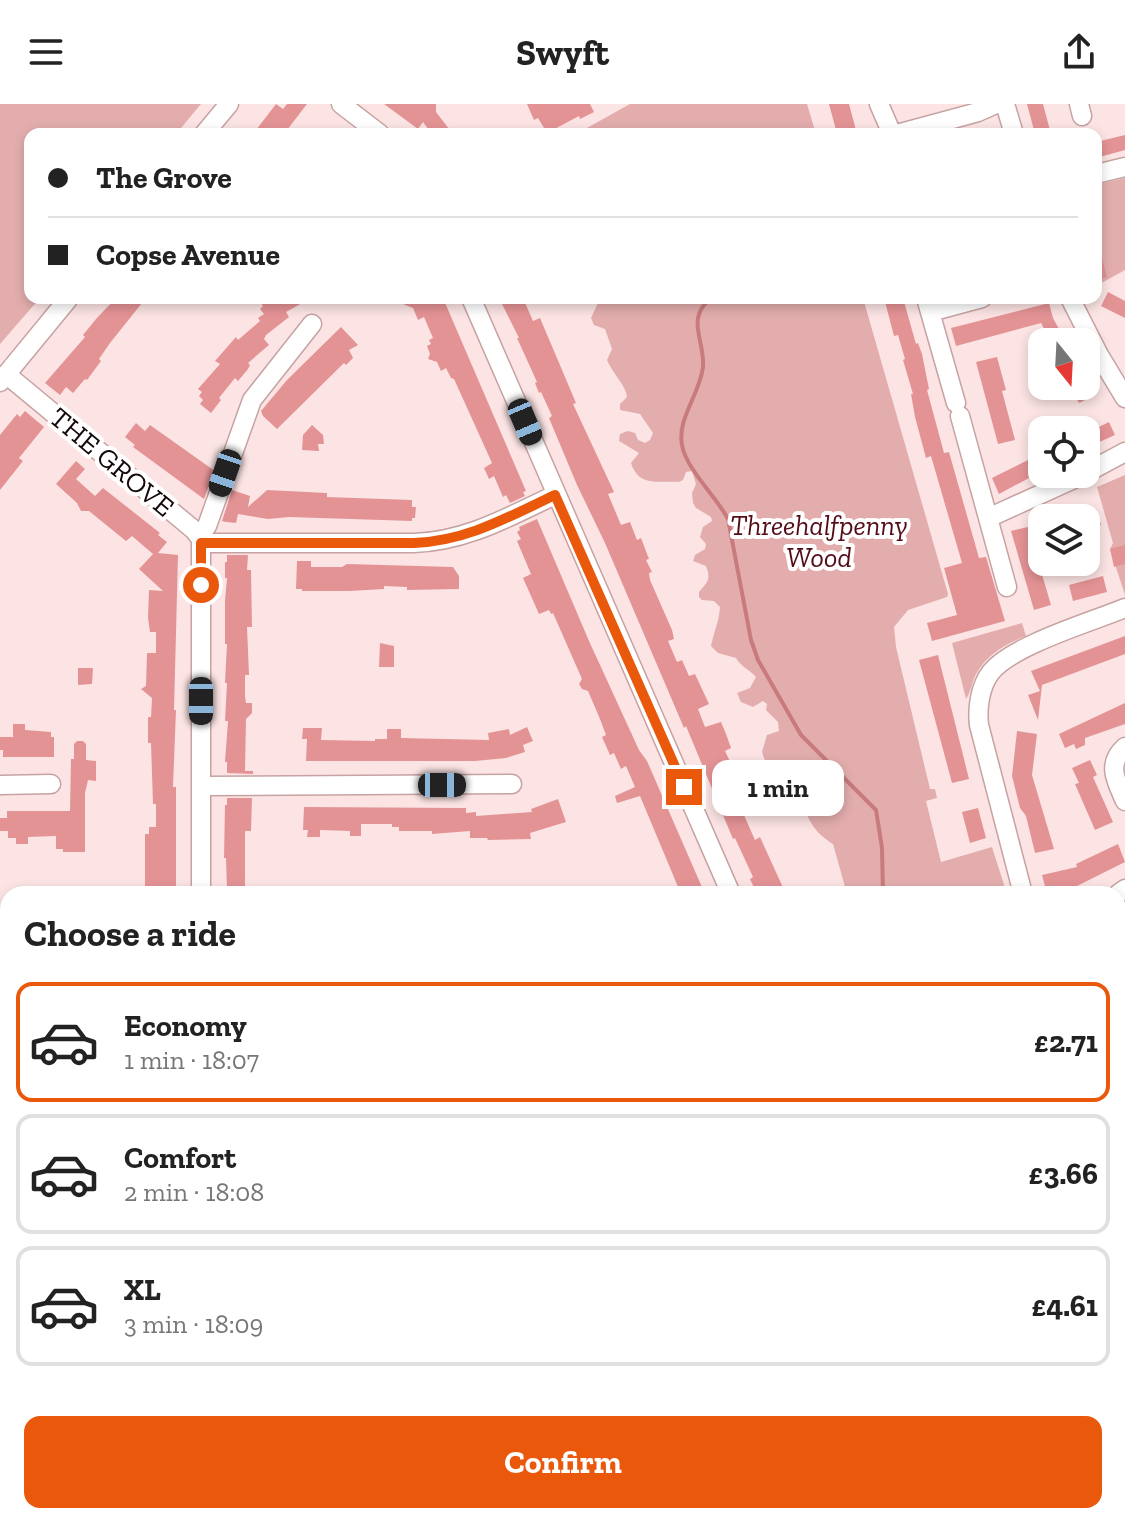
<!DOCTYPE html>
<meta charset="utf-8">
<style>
:root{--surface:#fff;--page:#f6f6f6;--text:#222;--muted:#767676;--line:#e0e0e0;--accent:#ea580c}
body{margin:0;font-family:"Zilla Slab",serif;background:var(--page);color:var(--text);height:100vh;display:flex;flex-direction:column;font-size:30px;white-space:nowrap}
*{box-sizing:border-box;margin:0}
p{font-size:26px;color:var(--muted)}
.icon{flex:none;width:44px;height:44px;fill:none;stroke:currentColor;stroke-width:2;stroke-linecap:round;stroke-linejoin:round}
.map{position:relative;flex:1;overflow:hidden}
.drawer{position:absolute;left:0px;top:782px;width:1126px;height:638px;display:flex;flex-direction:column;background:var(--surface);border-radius:24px 24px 0 0;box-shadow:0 4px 12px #0003}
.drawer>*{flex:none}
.top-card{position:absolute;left:24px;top:24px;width:1078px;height:176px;border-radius:16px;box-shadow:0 4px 12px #0003;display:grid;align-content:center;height:176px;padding:0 24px;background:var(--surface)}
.needle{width:52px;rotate:162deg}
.fabs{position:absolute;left:1028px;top:224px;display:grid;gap:16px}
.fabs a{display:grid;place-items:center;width:72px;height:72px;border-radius:16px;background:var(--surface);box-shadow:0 4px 12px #0003;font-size:40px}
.end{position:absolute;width:36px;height:36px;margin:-18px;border:10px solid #ea580c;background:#fff;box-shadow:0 0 0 4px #fff}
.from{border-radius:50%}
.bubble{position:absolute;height:56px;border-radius:16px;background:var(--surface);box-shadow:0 4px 12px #0003;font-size:26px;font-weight:700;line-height:56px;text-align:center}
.car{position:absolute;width:24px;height:48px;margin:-24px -12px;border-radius:10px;box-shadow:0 0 6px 2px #0007;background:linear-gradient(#222 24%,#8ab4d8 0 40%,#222 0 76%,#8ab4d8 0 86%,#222 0)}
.top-card b{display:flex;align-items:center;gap:28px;height:76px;font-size:30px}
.top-card b+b{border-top:2px solid var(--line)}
.top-card i{width:20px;height:20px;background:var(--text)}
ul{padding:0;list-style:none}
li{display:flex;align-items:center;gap:24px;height:120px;margin:0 16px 12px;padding:0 8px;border:4px solid var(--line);border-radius:16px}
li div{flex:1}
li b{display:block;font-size:30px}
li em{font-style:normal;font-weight:700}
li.on{border-color:var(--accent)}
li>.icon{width:72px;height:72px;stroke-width:1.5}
h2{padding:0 24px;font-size:36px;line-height:96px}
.action{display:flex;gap:16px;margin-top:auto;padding:16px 24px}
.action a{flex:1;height:92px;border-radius:16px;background:var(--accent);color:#fff;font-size:32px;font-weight:700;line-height:92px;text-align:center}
header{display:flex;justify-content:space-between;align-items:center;height:104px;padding:0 24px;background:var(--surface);font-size:36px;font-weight:700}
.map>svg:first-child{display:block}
.green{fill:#e3adad}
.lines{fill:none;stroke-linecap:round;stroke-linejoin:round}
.stream{stroke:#c87a7c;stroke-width:4}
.building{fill:#e49395}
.minor-casing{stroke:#c7a2a2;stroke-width:21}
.minor{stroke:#fff;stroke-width:18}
.route{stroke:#ea580c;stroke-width:10}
.labels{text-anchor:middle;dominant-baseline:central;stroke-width:8;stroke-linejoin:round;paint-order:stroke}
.street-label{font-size:28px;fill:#140808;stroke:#fff}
.park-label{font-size:28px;font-style:italic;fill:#540c17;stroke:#fff}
</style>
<header><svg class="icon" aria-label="menu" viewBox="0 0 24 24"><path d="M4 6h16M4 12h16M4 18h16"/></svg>Swyft<svg class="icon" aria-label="share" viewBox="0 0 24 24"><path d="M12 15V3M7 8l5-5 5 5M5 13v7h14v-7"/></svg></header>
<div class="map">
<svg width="1125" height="1419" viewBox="0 0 1125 1419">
<rect width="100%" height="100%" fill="#fce4e4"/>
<path class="green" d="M0,0h201l-25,30h-146v164h10l-40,46z
M630,0h177l9,30h-240z
M1125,74v92l-29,16v-101z
M595,194h268l85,296 -1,3 -39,13 -14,17 2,20 34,142h5l2,9 -11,3 15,61 51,-15 15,47h-160l-14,-50c-18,-11 -24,-22 -31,-42l-10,-5c-5,-15 -11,-23 -25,-30l-5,-15 5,-17 12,-4 -1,-9 -12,-12 1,-6 -4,-3 -10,6 -12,-5 -4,-9 13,-5 6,-11c-6,-7 -16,-11 -20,-19l-18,-5 -7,-7c3,-15 8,-24 9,-39l-6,-6 -12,-1 -3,-3v-5c9,-10 12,-13 7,-26l-13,-5 2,-6 10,-6 1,-5 -6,-7 3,-10 9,-6 -1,-4 -15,-9 -3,-5 -1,-10 4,-9 -4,-13 -6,1 -3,8 -4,2c-20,-2 -40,6 -48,-19l8,-10 -20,-12 1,-7 8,-3 7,2 3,7 7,3 5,-3 3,-7 -13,-19 -20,-4v-6l7,-7c-1,-12 -15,-24 -20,-37l5,-11 -7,-20 -11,-4 -3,-7 7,-15z
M1125,371v120l-15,-46 3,-6 -16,-56z
M1022,519l4,13c-21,8 -40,19 -51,40 -3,7 -5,18 -9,23l-14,-56z
M1125,1363v56h-37l-2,-7h32v-43z"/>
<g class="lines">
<path class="stream" d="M711,194c-26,21 -6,42 -8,69 -3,27 -26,51 -21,78 4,24 34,51 46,74l23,121 7,20 43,75 75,75 6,38 1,46
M1118,1383l7,12"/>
</g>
<path class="building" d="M276,0l7,5 4,-5h20l-23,30h-31z
M384,0h52v8l17,22h-21l-9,-12 -5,7z
M527,0h63l4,8 -14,7 -1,-3 -32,17 -9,-15 -4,2z
M829,0h20l8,30h-20z
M1027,0h16l8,30h-16z
M1125,31v15l-29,8v-16z
M1099,144l8,29 -11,3v-31z
M1108,188l17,9v17l-24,-12z
M116,194h30l-36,45 -11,16 2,2 -14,19 -2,-1 -12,14 -7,-6 -6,8 -15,-12 40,-46 -2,-2 13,-16z
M265,194h46l-25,14 3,5 -23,18 -2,4 5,6 -21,18 2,2 -2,4 -10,12 -3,-3 -16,20 2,2 -10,13 -11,-9 3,-4 -4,-4 3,-4 -4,-3 22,-25 -5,-3 21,-24 2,3 22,-19 -2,-3 6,-4 -4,-5 3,-3 -3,-4z
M416,194h27l83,193 -3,1 2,4 -15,7 -4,-8 -3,2 -9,-21 -5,3 -5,-11 8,-5 -38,-84 -3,-1 -5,-10 -5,3 -4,-9 -9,-3 2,-5 -3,-8 4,-2 -2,-4 4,-2 -9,-21 -6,3 -5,-12 -10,-4z
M499,194h24l10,23 7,-3 36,85 -3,1 41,88 -6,2 13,31 9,-3 7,18 4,-2 8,21 -3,1 6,12 -3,1 1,7 22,50 2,9 -6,2 9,21 5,-2 7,16 6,-2 14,30 -11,5 7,18 16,-5 5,12 5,14 -6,3 10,21 -13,6 21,8 1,4 -8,25 7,-2 12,27 5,-3 26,57h-29l-7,-15 3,-2 -18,-39 -2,1 -47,-113 -2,2 -79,-185 -28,-58 -28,-67 3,-2 -11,-24 -2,1 -4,-10 2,-1 -20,-44h2z
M884,194h19l13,46 2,-1 4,11 7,35 -2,1 17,63 5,-1 30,106 7,-1 19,64 -73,20 -5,-18 30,-8 -13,-47 18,-5 -31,-107 -5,2 -11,-41 -4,-23h2l-10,-34 2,-1 -7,-24 -4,1z
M1049,199l4,15 13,24h-15l-10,-19 -85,23 -5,-18z
M341,223l17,18 -9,5 4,8 -7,7 -2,-2 -67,66 -14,-13 -2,-5 26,-31z
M997,253l9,33 -4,1 13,49 -17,4 -22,-82z
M1070,282h20l5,9 -16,8z
M25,307l19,16 -25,31 4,3 -23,29v-55l17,-21 3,3z
M1109,318l6,13 -29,13v-15z
M136,319l9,8 5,-6 62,44 2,3 -10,27 -71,-52 2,-2 -10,-8z
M312,321l11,10 1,9h-6l1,7 -17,-1 1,-15z
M1042,349v18l-43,23 -7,-16z
M76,357l9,8 -9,10 19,17 8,-8 57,45 -2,2 9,7 -9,11 20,2 -4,155h2l-3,77h3v106h-31v-59h4v-7h7v-23h-3l-2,-61h-3v-26h3l1,-19 -11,-9 5,-3 1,-33h9v-21h-6l-2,-14 1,-28 14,1 -24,-22 14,-15 -21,-18 -6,5 -37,-30h-8l-4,-8 -21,-19z
M232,386l18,6 -2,11 19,-17 60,3v4l85,3v7h4l-1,11h-3v3l-123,-4 -21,2 -30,-5 -2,9 -10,-1 -4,-1z
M1096,405l5,16 -15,4v-18z
M537,415l52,122 50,109 8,11 58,133h-24l-41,-98 -23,7 -2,-7 20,-9 -9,-21 -5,3 -7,-16 -4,2 -8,-18 4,-2 -6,-16 -12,-28 -6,-2 -3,-5 3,-5 -29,-66 -2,1 -2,-4 -10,4 -16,-36 8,-4 -14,-33 4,-2 -4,-7 3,-2 -1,-3z
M1028,423l23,78 -17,5 -23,-79z
M1125,441v19l-11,3 -4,-18z
M227,451h21l-1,15h4l1,57h-5l2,48h-4v21l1,7h6v10l-6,6 -1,52h8v3l-26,-1v-11h-2l3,-41h-3l2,-38h-2l2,-39h-2v-43l2,-23h-2v-16h2z
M297,457h14v6h31l5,-3 106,3 6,9v13l-52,1v-3l-23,-1v3l-34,2h-48v-2h-6z
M1103,472l4,16 -34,9 -4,-16z
M1125,532v18l-83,31 -4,35 -10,-25 12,-4 -9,-20z
M380,539l14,3v21h-15z
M938,551l31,124 -17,4 -33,-123z
M78,564h15l-1,16 -14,1z
M1125,599v21l-40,14v7l-9,4 -2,-5 -9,4 -6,-14z
M13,620h12v6l26,2v5h3v20h-51v-7h-3v-13h13z
M527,623l6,14 -10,4 2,7 -19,6 -31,3h-169l1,-22h-5l1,-11h19l-1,12 54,1v-2h12v-10h14v9l88,2 -1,-7 21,-4 1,6z
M1017,627l20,3 -5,41 22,74 -19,4 -9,-37 -6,-8 -8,-32z
M77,637h6l3,3v16l10,1v20l-8,-1 -3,13v59h-22v-3h-7v-13l-28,1v7h-12v-6h-8v-7h-8v-13h7v-7h63l1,-52h3v-15z
M1090,656l7,15 -4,2 20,45 -18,8 -20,-46 4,-1 -7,-15z
M227,694h25l-1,33h-6v62l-18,-2 -1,-33h-2l1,-53h2z
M558,695l8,23 -36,11 1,6 -43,1 -1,-2h-17v-7l-38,3v-3h-33v-4h-7v-3h-31v12h-11v-5l-30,-1v7h-13l1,-7h-5l1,-23 162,1v5l10,-1v4l56,-4 -1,-3z
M978,704l8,30 -16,5 -8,-31z
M1118,740l7,18 -52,26 -26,6 -5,-19 35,-8 -1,-3z"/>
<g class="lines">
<defs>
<path id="minor" d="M341,0l39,30
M879,0l13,30
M1005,0l9,30
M1079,0l3,12
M204,30l25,-30
M897,30l81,-22 18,-8
M1096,70l29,-7
M471,194l260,596
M926,194l30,105
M1070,194l29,57 26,43
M930,208l52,-14
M6,270l188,156 7,9v355
M0,278l69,-84
M960,312l47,171
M1086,369l39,-21
M988,414l97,-44
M199,432l8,-10 45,-126 60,-76
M201,439h213c53,-2 94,-26 141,-48
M1125,643c-19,17 -9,34 0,54
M0,681l51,-1
M202,682l310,-2
M1023,790l-44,-169c-2,-17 1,-39 12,-53 22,-27 100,-50 134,-64
M1118,790l7,-5
M0,942h8
M1118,955l7,-3
M1118,1023l7,15
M0,1203h8
M557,1412l3,7
M724,1412l1,7
M1000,1412l4,7
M197,1419v-7
M386,1419l4,-7
M927,1419l13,-7"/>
</defs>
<use href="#minor" class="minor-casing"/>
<use href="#minor" class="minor"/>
</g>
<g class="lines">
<path class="route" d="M201,481v-42h213c53,-2 94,-26 141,-48l129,292"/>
</g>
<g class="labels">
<g class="street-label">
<text transform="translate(112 358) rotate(40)">THE GROVE</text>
</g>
<g class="park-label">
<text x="819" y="421">Threehalfpenny<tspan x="819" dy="32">Wood</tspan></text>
</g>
</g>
</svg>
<div class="fabs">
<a><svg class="needle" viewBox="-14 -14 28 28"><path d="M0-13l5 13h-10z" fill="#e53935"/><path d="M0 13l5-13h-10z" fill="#767676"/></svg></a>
<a><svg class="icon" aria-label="locate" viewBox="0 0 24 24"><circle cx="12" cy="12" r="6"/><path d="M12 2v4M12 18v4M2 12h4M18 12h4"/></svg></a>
<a><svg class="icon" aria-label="layers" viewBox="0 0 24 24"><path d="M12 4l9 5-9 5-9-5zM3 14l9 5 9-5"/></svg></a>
</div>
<i class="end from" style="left:201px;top:481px"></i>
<i class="end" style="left:684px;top:683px"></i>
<div class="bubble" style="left:712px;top:656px;width:132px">1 min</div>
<i class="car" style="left:525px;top:318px;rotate:157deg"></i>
<i class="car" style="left:225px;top:369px;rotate:199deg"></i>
<i class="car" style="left:201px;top:597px;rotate:180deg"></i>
<i class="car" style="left:442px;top:681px;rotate:90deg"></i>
<div class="top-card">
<b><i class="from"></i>The Grove</b>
<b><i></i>Copse Avenue</b>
</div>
<section class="drawer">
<h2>Choose a ride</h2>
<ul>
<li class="on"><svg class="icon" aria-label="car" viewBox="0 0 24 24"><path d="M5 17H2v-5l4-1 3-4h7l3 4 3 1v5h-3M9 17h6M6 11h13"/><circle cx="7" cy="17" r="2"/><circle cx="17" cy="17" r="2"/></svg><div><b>Economy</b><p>1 min · 18:07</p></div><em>£2.71</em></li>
<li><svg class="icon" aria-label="car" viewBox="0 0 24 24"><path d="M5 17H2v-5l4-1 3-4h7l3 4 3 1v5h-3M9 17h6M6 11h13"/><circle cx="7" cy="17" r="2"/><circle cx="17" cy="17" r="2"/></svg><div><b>Comfort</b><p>2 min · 18:08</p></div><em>£3.66</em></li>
<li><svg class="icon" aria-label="car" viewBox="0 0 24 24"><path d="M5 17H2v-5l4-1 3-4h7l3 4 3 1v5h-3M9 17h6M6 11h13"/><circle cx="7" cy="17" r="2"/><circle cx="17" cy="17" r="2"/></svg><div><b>XL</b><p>3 min · 18:09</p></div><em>£4.61</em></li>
</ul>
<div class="action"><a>Confirm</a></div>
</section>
</div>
